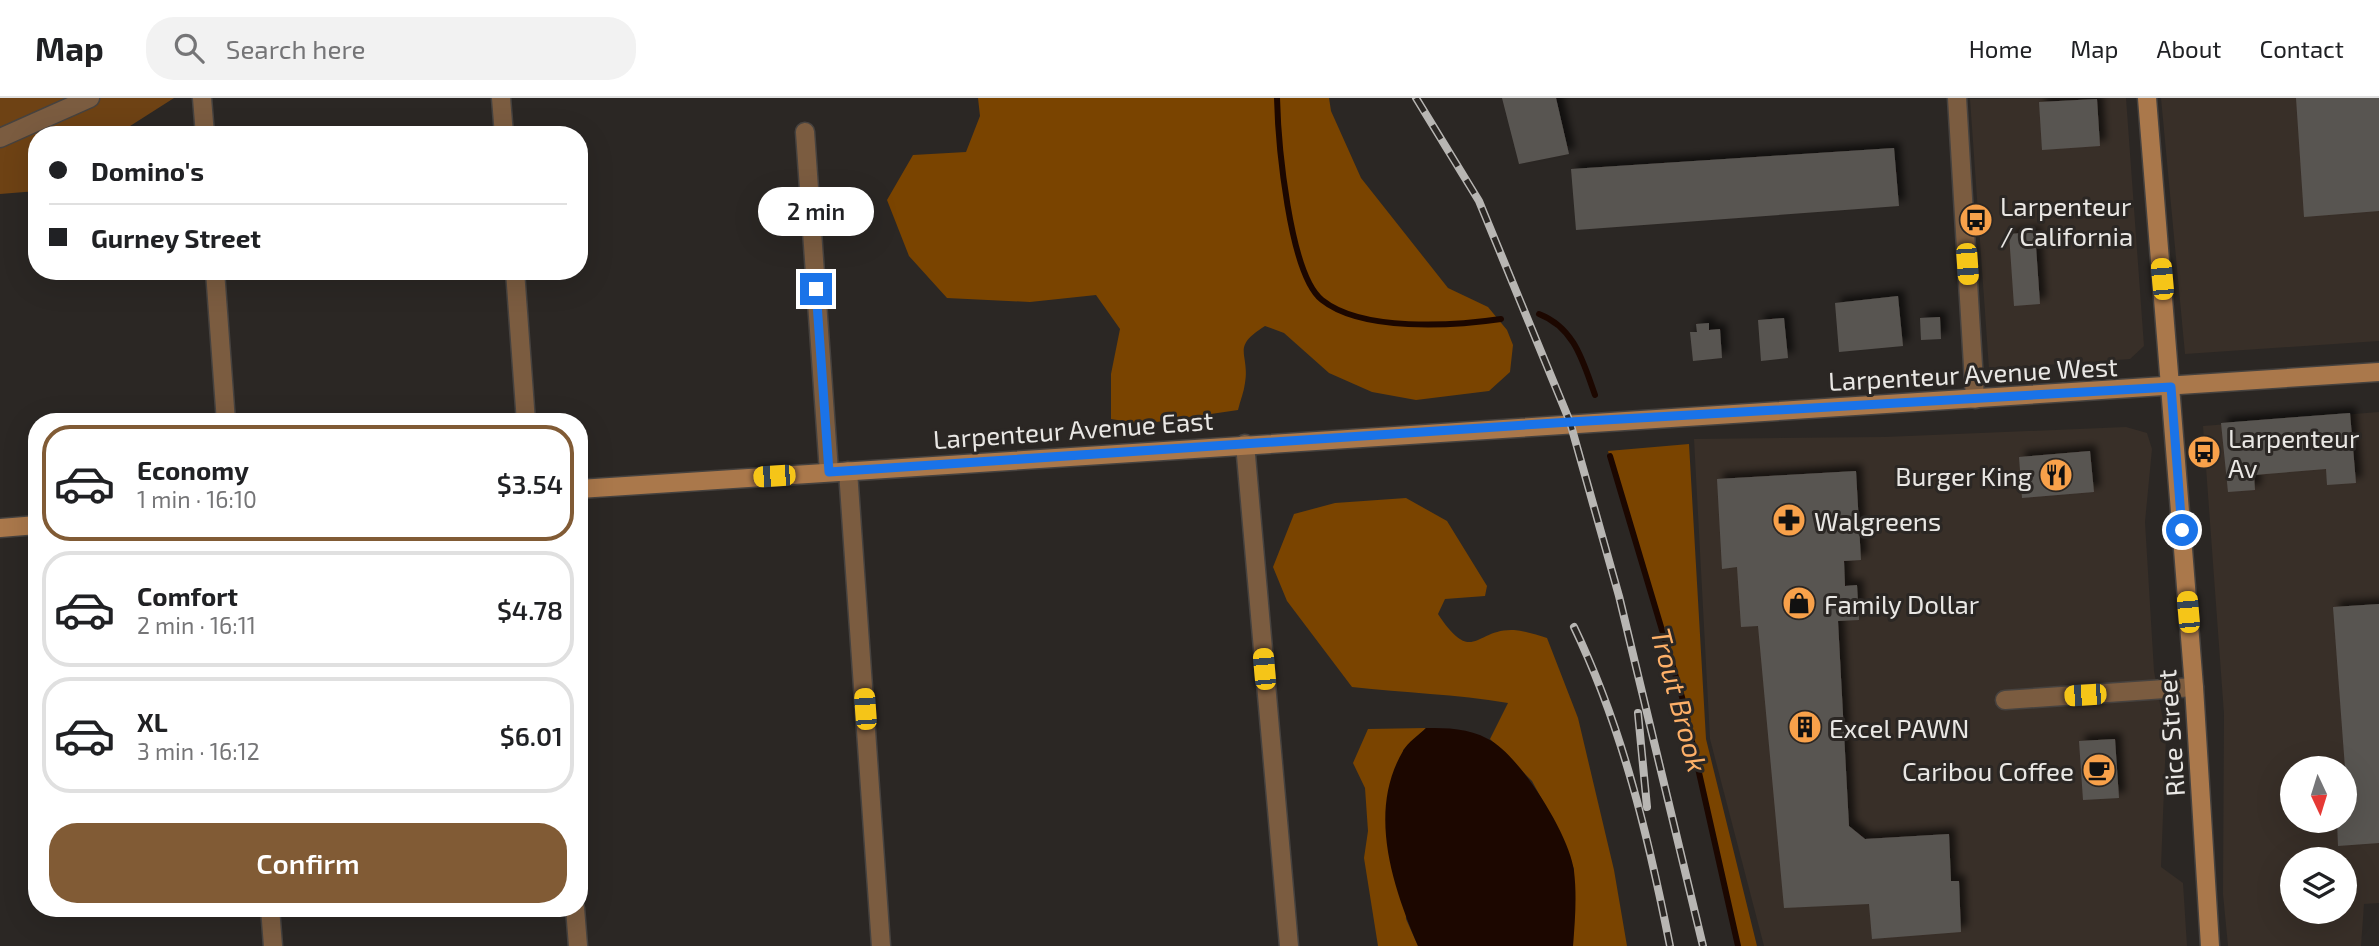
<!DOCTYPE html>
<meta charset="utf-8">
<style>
:root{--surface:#fff;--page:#f2f2f2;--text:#202124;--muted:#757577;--line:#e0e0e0;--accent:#815b35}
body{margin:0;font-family:"Exo 2",sans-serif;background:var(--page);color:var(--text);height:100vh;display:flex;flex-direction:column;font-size:26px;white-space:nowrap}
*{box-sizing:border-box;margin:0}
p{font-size:23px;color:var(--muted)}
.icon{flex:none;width:38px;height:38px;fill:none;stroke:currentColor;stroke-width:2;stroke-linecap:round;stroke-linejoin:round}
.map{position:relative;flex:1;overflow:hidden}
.side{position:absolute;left:28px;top:315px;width:560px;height:504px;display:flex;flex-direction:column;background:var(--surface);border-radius:28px;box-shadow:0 7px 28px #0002}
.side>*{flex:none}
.hud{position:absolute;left:28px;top:28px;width:560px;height:154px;border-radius:28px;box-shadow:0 7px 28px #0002;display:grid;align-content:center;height:154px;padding:0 21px;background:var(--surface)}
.needle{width:46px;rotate:176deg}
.fabs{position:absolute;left:2280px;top:658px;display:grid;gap:14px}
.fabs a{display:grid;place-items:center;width:77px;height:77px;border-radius:50%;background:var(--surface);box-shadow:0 7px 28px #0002;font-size:35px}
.end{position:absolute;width:32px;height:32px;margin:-16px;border:9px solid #1a73e8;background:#fff;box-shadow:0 0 0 4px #fff}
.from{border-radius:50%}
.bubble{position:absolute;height:49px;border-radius:24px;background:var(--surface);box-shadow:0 7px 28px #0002;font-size:23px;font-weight:600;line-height:49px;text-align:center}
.car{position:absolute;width:21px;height:42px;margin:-21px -10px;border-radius:9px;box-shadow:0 0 5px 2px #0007;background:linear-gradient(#f5c518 24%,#345 0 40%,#f5c518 0 76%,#345 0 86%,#f5c518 0)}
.hud b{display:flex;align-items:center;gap:24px;height:66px;font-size:26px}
.hud b+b{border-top:2px solid var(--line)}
.hud i{width:18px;height:18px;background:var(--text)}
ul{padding:12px 0 0;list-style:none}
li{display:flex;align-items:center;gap:21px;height:116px;margin:0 14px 10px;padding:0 7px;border:4px solid var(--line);border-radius:28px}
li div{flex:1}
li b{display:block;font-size:26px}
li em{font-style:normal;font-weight:600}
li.on{border-color:var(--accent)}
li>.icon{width:63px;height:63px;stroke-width:1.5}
.button{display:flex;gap:14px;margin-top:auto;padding:14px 21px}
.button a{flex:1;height:80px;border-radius:28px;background:var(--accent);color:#fff;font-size:28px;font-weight:600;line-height:80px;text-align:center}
header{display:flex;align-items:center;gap:42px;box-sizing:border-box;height:98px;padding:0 35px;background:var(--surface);border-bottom:2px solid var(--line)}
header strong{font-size:33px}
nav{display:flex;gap:38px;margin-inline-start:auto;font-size:24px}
.search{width:490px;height:63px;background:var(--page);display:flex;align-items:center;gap:18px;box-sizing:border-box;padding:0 24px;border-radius:28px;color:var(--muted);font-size:26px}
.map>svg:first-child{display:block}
.built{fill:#382f28;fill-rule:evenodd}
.green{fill:#6e4214}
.forest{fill:#7a4400}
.water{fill:#1c0700}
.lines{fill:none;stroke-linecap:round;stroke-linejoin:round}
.stream{stroke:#1c0700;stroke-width:6}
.building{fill:#595551;filter:url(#shadow)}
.minor-casing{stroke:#46423f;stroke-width:21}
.tertiary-casing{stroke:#46423f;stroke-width:21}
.secondary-casing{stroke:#46423f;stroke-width:21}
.minor{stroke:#7b5c40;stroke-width:18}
.tertiary{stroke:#7b5c40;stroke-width:18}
.secondary{stroke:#aa784b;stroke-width:18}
.rail-casing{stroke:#b8b6b3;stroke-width:8}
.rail{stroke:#2b2724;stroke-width:5;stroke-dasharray:16;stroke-linecap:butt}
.route{stroke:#1a73e8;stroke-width:9}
.labels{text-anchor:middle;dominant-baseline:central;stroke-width:6;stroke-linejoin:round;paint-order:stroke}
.poi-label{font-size:26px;fill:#e9e7e4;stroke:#2b2724;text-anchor:start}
.street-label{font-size:26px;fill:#e9e7e4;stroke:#2b2724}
.water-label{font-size:28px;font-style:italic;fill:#feb068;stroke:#2b2724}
</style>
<header>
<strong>Map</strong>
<div class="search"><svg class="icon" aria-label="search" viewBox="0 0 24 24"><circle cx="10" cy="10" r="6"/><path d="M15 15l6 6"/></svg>Search here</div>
<nav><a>Home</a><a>Map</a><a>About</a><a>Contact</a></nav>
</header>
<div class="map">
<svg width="2379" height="848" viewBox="0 0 2379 848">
<defs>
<filter id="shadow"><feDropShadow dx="6" dy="-6" stdDeviation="3.5" flood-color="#0009"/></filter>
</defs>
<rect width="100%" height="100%" fill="#2b2724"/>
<path class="built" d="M2126,0l18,248 -14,13 -141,10 -19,-270z
M2161,0h218v243l-194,13z
M2379,314v491l-15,1 -3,42h-133l-5,-52 1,-180 -21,-288zM2292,670h53v53h-53zM2292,761h53v53h-53z
M2126,329l21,6 5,16 -7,73 9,149 12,66 -5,130 22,16 4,63h-423l-54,-207 -16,-300 190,-2z"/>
<path class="green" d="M0,0h174l-58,37h-79v56l-37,3z"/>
<path class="forest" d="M978,0h351l2,13 30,67 87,110 40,19 19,23 6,15 -3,27 -21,19 -73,9 -44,-8 -43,-19 -45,-40 -19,-7c-35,22 -15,26 -20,57 -1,9 -5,18 -7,27l-95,14 -32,-5v-45l9,-45 -24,-34 -66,7 -83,-4 -38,-42 -22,-56 26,-45 53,-3 14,-36z
M1689,346l17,295 51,207h-20l-55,-249 -74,-246z
M1406,400l41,23 40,65 -2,10 -40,3 -7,15c35,53 37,14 76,16 11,1 23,5 33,8l31,80 36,152 13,76h-54l1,-77 -14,-36 -28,-52 -42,-42 18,-36c-52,-9 -104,-10 -156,-16l-65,-86 -14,-34 21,-53 41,-11z
M1426,630l-23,22 3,169 12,27h-40l-14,-88 4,-27 -3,-43 -12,-25 15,-34z"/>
<path class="water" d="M1426,630c22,0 42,0 62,11 32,16 82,97 86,132 3,25 1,50 -1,75h-155c-25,-59 -51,-134 -15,-195 5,-9 16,-16 23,-23z"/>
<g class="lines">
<path class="stream" d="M1277,0c1,42 12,176 45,202 40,32 131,26 179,19
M1539,216c36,14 44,48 56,81
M1610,358l72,241 56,249"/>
</g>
<path class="building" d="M1502,0h54l13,56 -50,10z
M2296,0h83v113l-75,6z
M2097,1l3,47 -58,4 -3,-48z
M1894,50l5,58 -323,24 -5,-61z
M2035,134l5,72 -26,2 -5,-72z
M1898,198l5,50 -64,6 -4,-49z
M1940,219l1,22 -20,1 -1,-22z
M1784,220l4,40 -27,3 -3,-41z
M1709,225v7l11,-1 2,29 -29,3 -3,-29h7l-1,-8z
M2350,315l6,70 -29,2 -1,-16 -72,6 1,15 -27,2 -7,-69z
M2090,353l4,41 -72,6 -3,-41z
M1856,373l5,89 -17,1 1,25 12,-1 2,35 -21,1 11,205 16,13 84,-5 2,47h8l2,51 -89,7 -3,-35 -85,4 -26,-282 -17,1 -4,-60 -15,2 -5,-90z
M2379,506v239l-41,3 -1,-25h8v-53l-12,-161z
M2115,641l4,59 -36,2 -4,-59z"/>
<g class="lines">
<defs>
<path id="minor" d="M202,0l3,37
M501,0l3,37
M1957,0l18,301
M805,34l24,340
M215,173l11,151
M515,173l11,151
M1245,346l44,502
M848,373l33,475
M2005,602l189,-13
M270,810l3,38
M575,810l3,38"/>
<path id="tertiary" d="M0,40l90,-40"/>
<path id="secondary" d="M2147,0l47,589 16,259
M579,391l1800,-117
M0,430l37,-3"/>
</defs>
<use href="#minor" class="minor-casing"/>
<use href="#tertiary" class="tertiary-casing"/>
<use href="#secondary" class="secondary-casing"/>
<use href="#minor" class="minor"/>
<use href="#tertiary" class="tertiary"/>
<use href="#secondary" class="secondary"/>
<defs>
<path id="rail" d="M1416,0l63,103 91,221 49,174 84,350
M1574,529c49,102 74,209 96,319
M1638,615l9,94"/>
</defs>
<use href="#rail" class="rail-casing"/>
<use href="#rail" class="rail"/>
</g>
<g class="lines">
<path class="route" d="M816,191l13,183 741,-50 601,-35 11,143"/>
</g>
<defs>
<symbol id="bus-disc" viewBox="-11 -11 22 22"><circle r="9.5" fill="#f8a14a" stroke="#2b2724"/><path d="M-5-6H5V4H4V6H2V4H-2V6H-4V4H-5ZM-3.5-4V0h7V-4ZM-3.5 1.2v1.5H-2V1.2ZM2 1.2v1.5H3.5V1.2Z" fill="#111"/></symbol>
<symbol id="restaurant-disc" viewBox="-11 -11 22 22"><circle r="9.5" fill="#f8a14a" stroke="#2b2724"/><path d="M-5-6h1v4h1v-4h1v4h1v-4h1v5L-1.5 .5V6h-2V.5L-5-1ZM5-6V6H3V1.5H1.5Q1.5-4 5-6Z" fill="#111"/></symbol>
<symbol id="pharmacy-disc" viewBox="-11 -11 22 22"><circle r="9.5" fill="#f8a14a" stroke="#2b2724"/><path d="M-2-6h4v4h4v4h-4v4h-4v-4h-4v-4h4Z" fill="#111"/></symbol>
<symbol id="shop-disc" viewBox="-11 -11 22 22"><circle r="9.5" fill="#f8a14a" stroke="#2b2724"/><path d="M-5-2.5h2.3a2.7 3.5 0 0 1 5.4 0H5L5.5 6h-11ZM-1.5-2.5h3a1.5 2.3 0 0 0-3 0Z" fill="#111"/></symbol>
<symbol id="building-disc" viewBox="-11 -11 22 22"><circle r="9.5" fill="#f8a14a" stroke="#2b2724"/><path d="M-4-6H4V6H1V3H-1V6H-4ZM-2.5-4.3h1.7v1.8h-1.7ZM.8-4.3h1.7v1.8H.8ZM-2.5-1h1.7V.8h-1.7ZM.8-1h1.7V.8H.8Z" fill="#111"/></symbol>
<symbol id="cafe-disc" viewBox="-11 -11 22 22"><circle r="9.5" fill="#f8a14a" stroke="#2b2724"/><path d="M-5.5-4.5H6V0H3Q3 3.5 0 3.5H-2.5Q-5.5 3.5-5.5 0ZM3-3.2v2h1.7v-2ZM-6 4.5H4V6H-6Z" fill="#111"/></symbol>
</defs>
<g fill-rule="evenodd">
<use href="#bus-disc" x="1957" y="103" width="38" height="38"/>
<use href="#bus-disc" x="2185" y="335" width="38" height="38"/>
<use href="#restaurant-disc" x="2037" y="358" width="38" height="38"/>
<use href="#pharmacy-disc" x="1770" y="403" width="38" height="38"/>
<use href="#shop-disc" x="1780" y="486" width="38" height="38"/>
<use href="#building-disc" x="1786" y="610" width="38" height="38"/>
<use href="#cafe-disc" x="2080" y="653" width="38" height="38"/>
</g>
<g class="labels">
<g class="poi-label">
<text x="2000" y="107">Larpenteur<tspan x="2000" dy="30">/ California</tspan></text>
<text x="2228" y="339">Larpenteur<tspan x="2228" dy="30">Av</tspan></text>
<text x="2032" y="377" text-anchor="end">Burger King</text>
<text x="1814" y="422">Walgreens</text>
<text x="1824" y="505">Family Dollar</text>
<text x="1829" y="629">Excel PAWN</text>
<text x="2074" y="672" text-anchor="end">Caribou Coffee</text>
</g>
<g class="street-label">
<text transform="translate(1973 275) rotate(-3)">Larpenteur Avenue West</text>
<text transform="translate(1073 331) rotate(-4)">Larpenteur Avenue East</text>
<text transform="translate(2170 635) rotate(-94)">Rice Street</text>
</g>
<g class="water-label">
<text transform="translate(1680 602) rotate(75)">Trout Brook</text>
</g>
</g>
</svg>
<div class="fabs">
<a><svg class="needle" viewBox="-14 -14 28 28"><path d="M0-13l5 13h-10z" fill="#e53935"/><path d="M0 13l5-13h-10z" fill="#757577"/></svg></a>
<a><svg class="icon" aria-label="layers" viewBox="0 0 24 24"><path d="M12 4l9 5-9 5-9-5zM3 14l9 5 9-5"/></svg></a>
</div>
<i class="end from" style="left:2182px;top:432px"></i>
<i class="end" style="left:816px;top:191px"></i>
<div class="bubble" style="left:758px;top:89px;width:116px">2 min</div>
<i class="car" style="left:1967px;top:166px;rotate:176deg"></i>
<i class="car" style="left:2162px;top:181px;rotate:355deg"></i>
<i class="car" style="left:774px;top:378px;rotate:266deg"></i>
<i class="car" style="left:2188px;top:514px;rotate:355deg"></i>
<i class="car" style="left:1264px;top:571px;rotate:355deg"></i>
<i class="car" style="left:2085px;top:597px;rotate:266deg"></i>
<i class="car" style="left:865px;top:611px;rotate:356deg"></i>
<div class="hud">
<b><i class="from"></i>Domino's</b>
<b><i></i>Gurney Street</b>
</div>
<section class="side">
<ul>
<li class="on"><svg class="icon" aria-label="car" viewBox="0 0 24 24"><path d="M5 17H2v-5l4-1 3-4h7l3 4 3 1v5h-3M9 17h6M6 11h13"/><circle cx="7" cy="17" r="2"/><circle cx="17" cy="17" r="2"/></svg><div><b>Economy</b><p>1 min · 16:10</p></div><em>$3.54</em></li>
<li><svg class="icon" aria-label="car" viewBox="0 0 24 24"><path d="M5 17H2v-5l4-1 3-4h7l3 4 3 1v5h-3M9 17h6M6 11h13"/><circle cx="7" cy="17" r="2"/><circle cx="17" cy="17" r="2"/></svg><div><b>Comfort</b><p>2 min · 16:11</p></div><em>$4.78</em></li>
<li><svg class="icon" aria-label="car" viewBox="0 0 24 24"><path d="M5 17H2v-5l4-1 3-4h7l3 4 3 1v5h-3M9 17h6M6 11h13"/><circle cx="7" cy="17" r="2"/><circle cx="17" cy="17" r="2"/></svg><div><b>XL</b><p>3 min · 16:12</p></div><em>$6.01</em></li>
</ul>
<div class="button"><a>Confirm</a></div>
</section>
</div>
